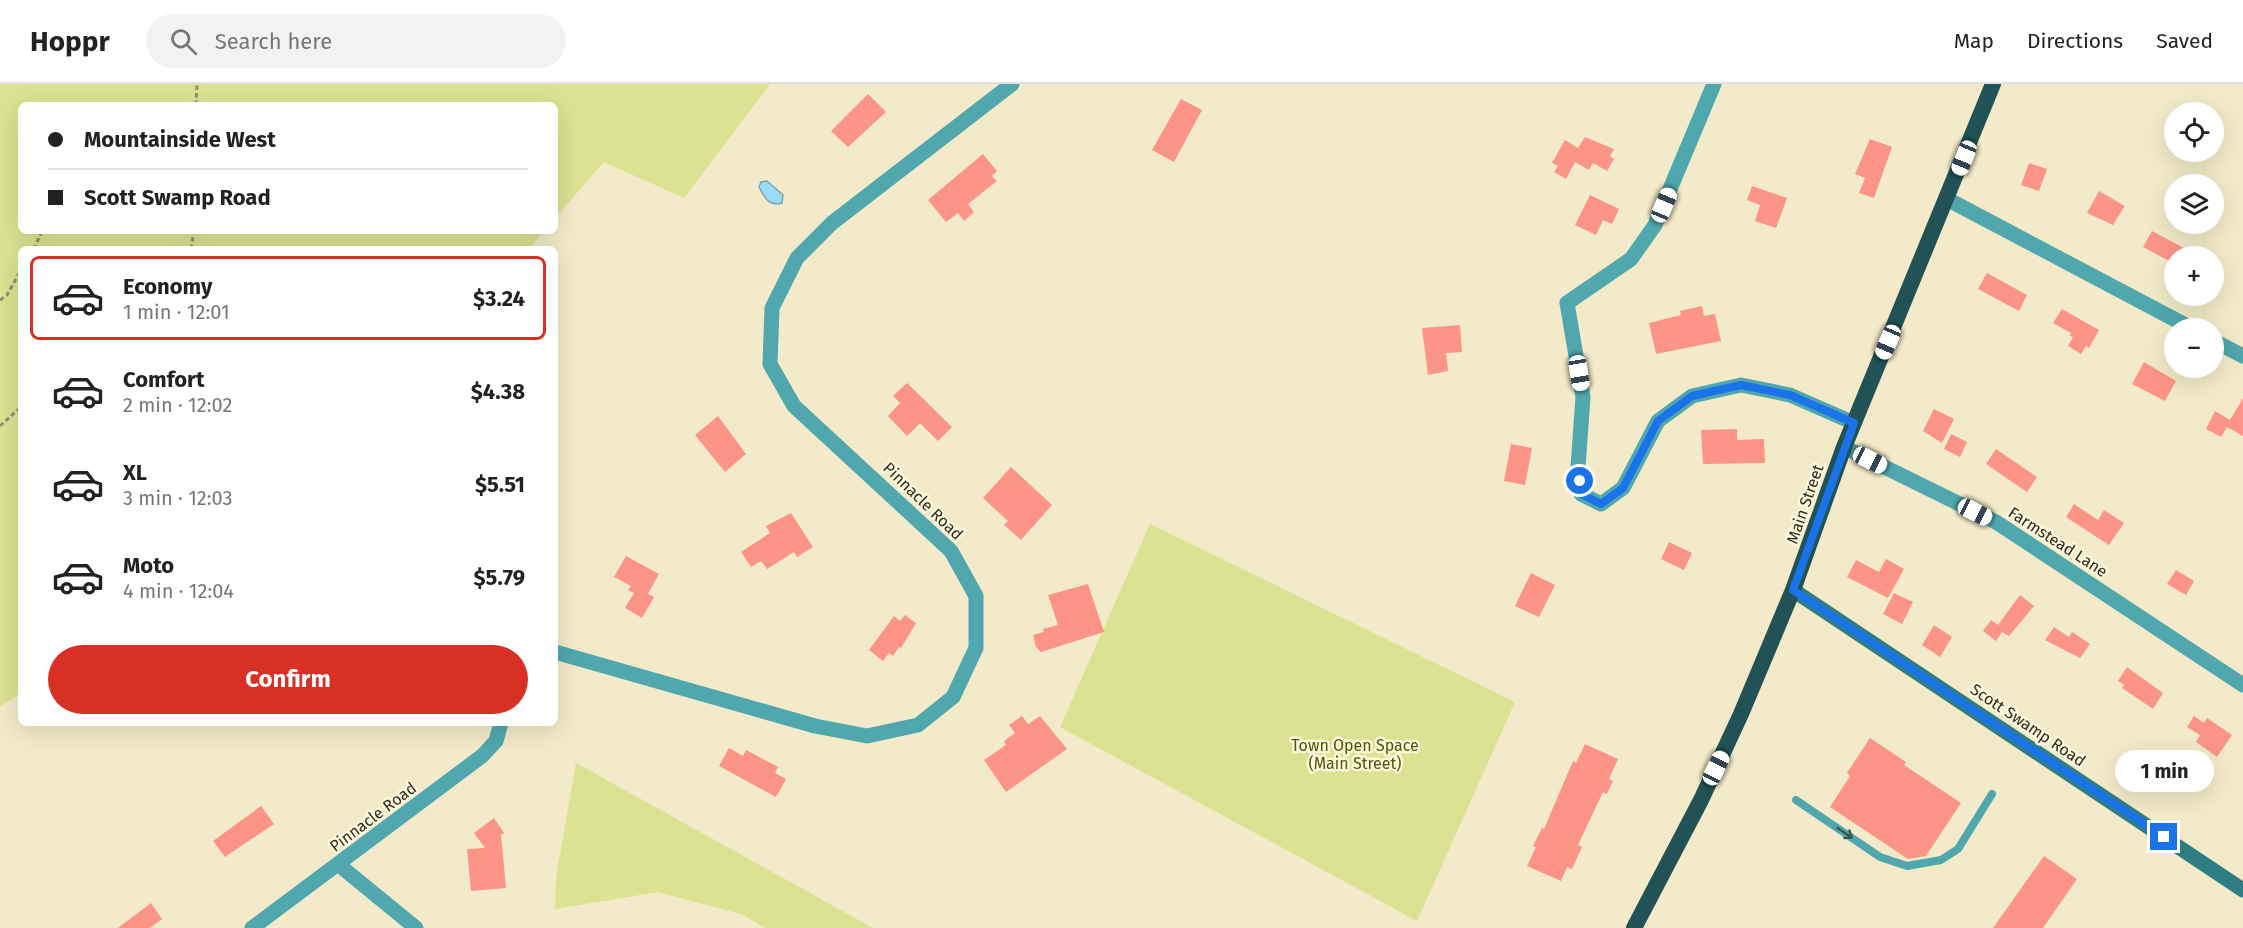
<!DOCTYPE html>
<meta charset="utf-8">
<style>
:root{--surface:#fff;--page:#f2f2f2;--text:#222;--muted:#767676;--line:#e0e0e0;--accent:#d93025}
body{margin:0;font-family:"Fira Sans",sans-serif;background:var(--page);color:var(--text);height:100vh;display:flex;flex-direction:column;font-size:22px;white-space:nowrap}
*{box-sizing:border-box;margin:0}
p{font-size:20px;color:var(--muted)}
.icon{flex:none;width:33px;height:33px;fill:none;stroke:currentColor;stroke-width:2;stroke-linecap:round;stroke-linejoin:round}
.map{position:relative;flex:1;overflow:hidden}
.side{position:absolute;left:18px;top:162px;width:540px;height:480px;display:flex;flex-direction:column;background:var(--surface);border-radius:9px;box-shadow:0 6px 24px #0002}
.side>*{flex:none}
.top-card{position:absolute;left:18px;top:18px;width:540px;height:132px;border-radius:9px;box-shadow:0 6px 24px #0002;display:grid;align-content:center;height:132px;padding:0 30px;background:var(--surface)}
.buttons{position:absolute;left:2164px;top:18px;display:grid;gap:12px}
.buttons a{display:grid;place-items:center;width:60px;height:60px;border-radius:50%;background:var(--surface);box-shadow:0 6px 24px #0002;font-size:30px}
.end{position:absolute;width:27px;height:27px;margin:-14px;border:8px solid #1a73e8;background:#fff;box-shadow:0 0 0 3px #fff}
.from{border-radius:50%}
.bubble{position:absolute;height:42px;border-radius:21px;background:var(--surface);box-shadow:0 6px 24px #0002;font-size:20px;font-weight:700;line-height:42px;text-align:center}
.car{position:absolute;width:18px;height:36px;margin:-18px -9px;border-radius:8px;box-shadow:0 0 4px 2px #0007;background:linear-gradient(#fff 24%,#345 0 40%,#fff 0 76%,#345 0 86%,#fff 0)}
.top-card b{display:flex;align-items:center;gap:21px;height:57px;font-size:22px}
.top-card b+b{border-top:2px solid var(--line)}
.top-card i{width:15px;height:15px;background:var(--text)}
ul{padding:10px 0 0;list-style:none}
li{display:flex;align-items:center;gap:18px;height:84px;margin:0 12px 9px;padding:0 18px;border:3px solid transparent;border-radius:9px}
li div{flex:1}
li b{display:block;font-size:22px}
li em{font-style:normal;font-weight:700}
li.on{border-color:var(--accent)}
li>.icon{width:54px;height:54px;stroke-width:1.5}
.button{display:flex;gap:12px;margin-top:auto;padding:12px 30px}
.button a{flex:1;height:69px;border-radius:36px;background:var(--accent);color:#fff;font-size:24px;font-weight:700;line-height:69px;text-align:center}
header{display:flex;align-items:center;gap:36px;box-sizing:border-box;height:84px;padding:0 30px;background:var(--surface);border-bottom:2px solid var(--line)}
header strong{font-size:28px}
nav{display:flex;gap:33px;margin-inline-start:auto;font-size:21px}
.search{width:420px;height:54px;background:var(--page);display:flex;align-items:center;gap:15px;box-sizing:border-box;padding:0 21px;border-radius:33px;color:var(--muted);font-size:22px}
.map>svg:first-child{display:block}
.green{fill:#dbe291}
.water{fill:#9adbf6;stroke:#7aa6b5;stroke-width:1.5}
.building{fill:#fc9587}
.lines{fill:none;stroke-linecap:round;stroke-linejoin:round}
.path{stroke:#948e76;stroke-width:3;stroke-dasharray:4.5 3;stroke-linecap:butt}
.service{stroke:#50a7ad;stroke-width:8}
.minor{stroke:#50a7ad;stroke-width:15}
.secondary{stroke:#2e7d83;stroke-width:15}
.trunk{stroke:#225255;stroke-width:16}
.oneway{stroke:#3a5650}
.route{stroke:#1a73e8;stroke-width:8}
.labels{text-anchor:middle;dominant-baseline:central;stroke-width:5;stroke-linejoin:round;paint-order:stroke}
.street-label{font-size:16px;fill:#2e2b1e;stroke:#fef7dc}
.park-label{font-size:16px;fill:#525505;stroke:#fef7dc}
</style>
<header>
<strong>Hoppr</strong>
<div class="search"><svg class="icon" aria-label="search" viewBox="0 0 24 24"><circle cx="10" cy="10" r="6"/><path d="M15 15l6 6"/></svg>Search here</div>
<nav><a>Map</a><a>Directions</a><a>Saved</a></nav>
</header>
<div class="map">
<svg width="2243" height="844" viewBox="0 0 2243 844">
<rect width="100%" height="100%" fill="#f2eac8"/>
<path class="green" d="M0,0h770l-86,114 -80,-36 -49,56v-113h-534v126h523l-16,18h-507v444l-21,14z
M1150,440l365,178 -98,219 -357,-194z
M576,679l297,165h-107l-25,-14 -83,-22 -103,17 1,-31z"/>
<path class="water" d="M767,97l16,14 -1,8c-14,4 -18,-7 -23,-16l2,-5z"/>
<path class="building" d="M868,10l18,18 -38,35 -17,-16z
M1181,15l21,11 -28,52 -22,-12z
M1585,53l29,12 -4,7 4,3 -7,12 -14,-8 -4,7 -14,-8 -9,17 -12,-7 4,-6 -6,-3 13,-23 13,8z
M1870,55l22,8 -18,51 -15,-5 6,-15 -10,-4z
M983,70l14,17 -5,5 5,5 -29,23 6,8 -10,9 -6,-8 -12,9 -18,-22z
M2029,79l18,6 -8,22 -18,-6z
M1752,102l35,12 -11,30 -21,-7 5,-16 -13,-5z
M2099,107l26,15 -12,19 -26,-12z
M1590,111l29,14 -7,15 -9,-4 -7,15 -21,-10z
M2152,147l47,25h-24v8l-32,-17z
M1987,189l40,22 -8,16 -41,-22z
M1702,222l2,10 11,-2 6,27 -65,13 -7,-31 32,-8 -1,-4z
M2062,225l37,21 -10,18 -3,-2 -5,8 -13,-8 5,-9 -3,-1 1,-3 -18,-10z
M1460,241l2,27 -16,1 2,18 -20,4 -6,-47z
M2144,278l32,19 -11,20 -33,-17z
M907,299l45,44 -14,14 -18,-18 -13,13 -19,-20 12,-13 -7,-7z
M2243,314v38l-16,-9 -6,10 -15,-8 9,-18 15,9z
M1934,325l20,10 -12,24 -19,-12z
M718,332l28,38 -21,18 -30,-37z
M1737,345v11l27,-1 1,24 -62,1 -2,-34z
M1951,350l16,8 -7,15 -16,-8z
M1511,360l21,4 -7,37 -21,-4z
M1996,365l41,28 -10,15 -41,-28z
M1011,383l41,38 -31,35 -17,-15 4,-4 -25,-23z
M2074,420l24,16 6,-10 20,13 -15,22 -43,-28z
M791,429l22,34 -16,10 -3,-5 -27,17 -6,-8 -10,6 -10,-15 29,-19 -4,-7z
M1669,458l23,11 -8,17 -23,-11z
M626,472l33,18 -11,20 6,3 -12,21 -17,-10 9,-15 -6,-3 3,-4 -17,-9z
M1886,475l18,10 -16,29 -41,-21 9,-17 23,12z
M2176,486l18,11 -8,14 -19,-11z
M1531,489l24,12 -16,32 -24,-11z
M1088,500l16,48 -63,20 -5,-5 -3,-12 11,-3 -1,-3 15,-4 -10,-30z
M1894,509l19,9 -11,22 -19,-10z
M2020,511l14,11 -25,30 -7,-4 -6,9 -13,-10 8,-11 7,5z
M905,531l11,8 -15,25 -2,-1 -6,9 -4,-3 -6,8 -14,-11 25,-34 6,5z
M1934,541l18,12 -12,20 -18,-12z
M2054,543l15,10 3,-5 18,12 -10,14 -35,-18z
M2127,583l36,26 -10,16 -31,-21 2,-3 -6,-4z
M1022,632l6,8 12,-8 27,33 -61,43 -22,-32 22,-15 -2,-4 11,-8 -6,-8z
M2194,632l10,7 3,-5 25,17 -15,22 -21,-15 4,-7 -13,-8z
M1870,654l36,24 -2,3 57,38 -35,53 -18,3 -78,-52 20,-31 -3,-3z
M1585,660l33,15 -9,20 4,2 -6,13 -4,-2 -25,53 4,2 -10,22 -5,-2 -6,14 -34,-15 9,-19 -3,-1 9,-18 2,1 29,-68 3,2z
M729,664l14,8 3,-6 32,17 -3,6 11,6 -10,18 -57,-31z
M261,722l13,18 -49,33 -12,-16z
M494,734l10,15 -3,2 5,53 -35,3 -4,-42 18,-1 -11,-15z
M2044,772l33,23 -34,49h-50z
M151,819l11,16 -12,9h-32z"/>
<g class="lines">
<path class="path" d="M196,21l1,-21
M34,165l8,-18
M191,165l3,-18
M0,216l7,-5 14,-25
M0,342l21,-19"/>
<path class="service" d="M1796,716l84,57 27,9 34,-6 17,-11 34,-55"/>
<path class="minor" d="M1714,0l-59,141 -24,34 -64,44 16,94 -5,70 3,27 20,10 22,-16 35,-67 34,-25 49,-11 49,10 64,28
M1947,115l244,129
M2214,257l29,15
M1844,363l152,75 247,163
M555,568l260,74 52,10 51,-11 35,-28 23,-49v-52l-25,-45 -157,-145 -24,-42 2,-56 25,-50 35,-35 180,-139
M339,781l77,63
M252,844l230,-172 14,-15 5,-18"/>
<path class="secondary" d="M1793,506l450,300"/>
<path class="trunk" d="M1634,844l67,-128 40,-86 52,-124 51,-143 149,-363"/>
</g>
<defs><path id="oneway-shaft" d="M-6 0H5M1.5-3L5.5 0L1.5 3" fill="none" stroke-width="1.6" stroke-linecap="round" stroke-linejoin="round" transform="scale(1.5)"/></defs>
<use class="oneway" href="#oneway-shaft" transform="translate(1845 749) rotate(34)"/>
<g class="lines">
<path class="route" d="M1580,397l1,13 20,10 22,-16 35,-67 34,-25 49,-11 49,10 64,28 -61,167 371,247"/>
</g>
<g class="labels">
<g class="street-label">
<text transform="translate(923 417) rotate(44)">Pinnacle Road</text>
<text transform="translate(1805 420) rotate(-71)">Main Street</text>
<text transform="translate(2058 458) rotate(33)">Farmstead Lane</text>
<text transform="translate(2028 641) rotate(34)">Scott Swamp Road</text>
<text transform="translate(373 733) rotate(-37)">Pinnacle Road</text>
</g>
<g class="park-label">
<text x="1355" y="661">Town Open Space<tspan x="1355" dy="18">(Main Street)</tspan></text>
</g>
</g>
</svg>
<div class="buttons">
<a><svg class="icon" aria-label="locate" viewBox="0 0 24 24"><circle cx="12" cy="12" r="6"/><path d="M12 2v4M12 18v4M2 12h4M18 12h4"/></svg></a>
<a><svg class="icon" aria-label="layers" viewBox="0 0 24 24"><path d="M12 4l9 5-9 5-9-5zM3 14l9 5 9-5"/></svg></a>
<a>+</a>
<a>−</a>
</div>
<i class="end from" style="left:1580px;top:397px"></i>
<i class="end" style="left:2164px;top:753px"></i>
<div class="bubble" style="left:2115px;top:666px;width:99px">1 min</div>
<i class="car" style="left:1964px;top:74px;rotate:202deg"></i>
<i class="car" style="left:1664px;top:121px;rotate:23deg"></i>
<i class="car" style="left:1888px;top:258px;rotate:203deg"></i>
<i class="car" style="left:1579px;top:289px;rotate:171deg"></i>
<i class="car" style="left:1870px;top:376px;rotate:117deg"></i>
<i class="car" style="left:1975px;top:428px;rotate:117deg"></i>
<i class="car" style="left:1716px;top:684px;rotate:26deg"></i>
<div class="top-card">
<b><i class="from"></i>Mountainside West</b>
<b><i></i>Scott Swamp Road</b>
</div>
<section class="side">
<ul>
<li class="on"><svg class="icon" aria-label="car" viewBox="0 0 24 24"><path d="M5 17H2v-5l4-1 3-4h7l3 4 3 1v5h-3M9 17h6M6 11h13"/><circle cx="7" cy="17" r="2"/><circle cx="17" cy="17" r="2"/></svg><div><b>Economy</b><p>1 min · 12:01</p></div><em>$3.24</em></li>
<li><svg class="icon" aria-label="car" viewBox="0 0 24 24"><path d="M5 17H2v-5l4-1 3-4h7l3 4 3 1v5h-3M9 17h6M6 11h13"/><circle cx="7" cy="17" r="2"/><circle cx="17" cy="17" r="2"/></svg><div><b>Comfort</b><p>2 min · 12:02</p></div><em>$4.38</em></li>
<li><svg class="icon" aria-label="car" viewBox="0 0 24 24"><path d="M5 17H2v-5l4-1 3-4h7l3 4 3 1v5h-3M9 17h6M6 11h13"/><circle cx="7" cy="17" r="2"/><circle cx="17" cy="17" r="2"/></svg><div><b>XL</b><p>3 min · 12:03</p></div><em>$5.51</em></li>
<li><svg class="icon" aria-label="car" viewBox="0 0 24 24"><path d="M5 17H2v-5l4-1 3-4h7l3 4 3 1v5h-3M9 17h6M6 11h13"/><circle cx="7" cy="17" r="2"/><circle cx="17" cy="17" r="2"/></svg><div><b>Moto</b><p>4 min · 12:04</p></div><em>$5.79</em></li>
</ul>
<div class="button"><a>Confirm</a></div>
</section>
</div>
